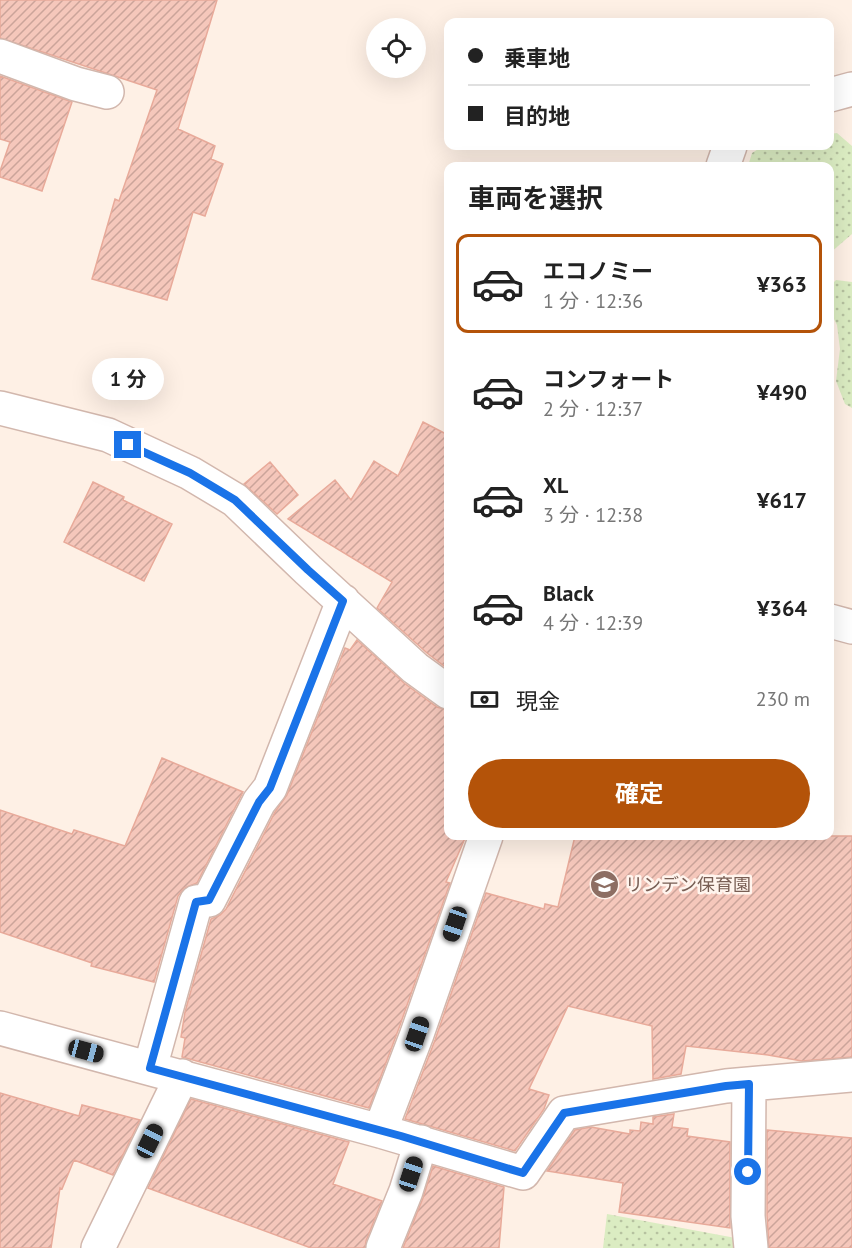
<!DOCTYPE html>
<html lang="ja">
<meta charset="utf-8">
<style>
:root{--surface:#fff;--page:#f2f2f2;--text:#222;--muted:#767676;--line:#e0e0e0;--accent:#b45309}
body{margin:0;font-family:"PT Sans","Noto Sans JP",sans-serif;background:var(--page);color:var(--text);height:100vh;display:flex;flex-direction:column;font-size:22px;white-space:nowrap}
*{box-sizing:border-box;margin:0}
p{font-size:20px;color:var(--muted)}
.icon{flex:none;width:33px;height:33px;fill:none;stroke:currentColor;stroke-width:2;stroke-linecap:round;stroke-linejoin:round}
.map{position:relative;flex:1;overflow:hidden}
.panel{position:absolute;left:444px;top:162px;width:390px;height:678px;display:flex;flex-direction:column;background:var(--surface);border-radius:12px;box-shadow:0 6px 24px #0002}
.panel>*{flex:none}
.guide{position:absolute;left:444px;top:18px;width:390px;height:132px;border-radius:12px;box-shadow:0 6px 24px #0002;display:grid;align-content:center;height:132px;padding:0 24px;background:var(--surface)}
.buttons{position:absolute;left:366px;top:18px;display:grid;gap:12px}
.buttons a{display:grid;place-items:center;width:60px;height:60px;border-radius:50%;background:var(--surface);box-shadow:0 6px 24px #0002;font-size:30px}
.end{position:absolute;width:27px;height:27px;margin:-14px;border:8px solid #1a73e8;background:#fff;box-shadow:0 0 0 3px #fff}
.from{border-radius:50%}
.bubble{position:absolute;height:42px;border-radius:21px;background:var(--surface);box-shadow:0 6px 24px #0002;font-size:20px;font-weight:700;line-height:42px;text-align:center}
.car{position:absolute;width:18px;height:36px;margin:-18px -9px;border-radius:8px;box-shadow:0 0 4px 2px #0007;background:linear-gradient(#222 24%,#8ab4d8 0 40%,#222 0 76%,#8ab4d8 0 86%,#222 0)}
.guide b{display:flex;align-items:center;gap:21px;height:57px;font-size:22px}
.guide b+b{border-top:2px solid var(--line)}
.guide i{width:15px;height:15px;background:var(--text)}
ul{padding:0;list-style:none}
li{display:flex;align-items:center;gap:18px;height:99px;margin:0 12px 9px;padding:0 12px;border:3px solid transparent;border-radius:12px}
li div{flex:1}
li b{display:block;font-size:22px}
li em{font-style:normal;font-weight:700}
li.active{border-color:var(--accent)}
li>.icon{width:54px;height:54px;stroke-width:1.5}
h2{padding:0 24px;font-size:27px;line-height:72px}
.pay{display:flex;align-items:center;gap:15px;height:66px;padding:0 24px;font-size:22px}
.pay p{margin-inline-start:auto}
.cta{display:flex;gap:12px;margin-top:auto;padding:12px 24px}
.cta a{flex:1;height:69px;border-radius:36px;background:var(--accent);color:#fff;font-size:24px;font-weight:700;line-height:69px;text-align:center}
.map>svg:first-child{display:block}
.garden{fill:url(#garden-dots)}
.building{fill:url(#building-hatch);stroke:#e8aa9a;stroke-width:1.5}
.lines{fill:none;stroke-linecap:round;stroke-linejoin:round}
.street-casing{stroke:#d2b7ad;stroke-width:36}
.street{stroke:#fff;stroke-width:33}
.route{stroke:#1a73e8;stroke-width:8}
.labels{text-anchor:middle;dominant-baseline:central;stroke-width:5;stroke-linejoin:round;paint-order:stroke}
.education-label{font-size:18px;fill:#785e54;stroke:#fff4ed;text-anchor:start}
</style>
<div class="map">
<svg width="852" height="1248" viewBox="0 0 852 1248">
<defs>
<pattern id="garden-dots" width="8" height="8" patternUnits="userSpaceOnUse" patternTransform="scale(1.5)"><rect width="8" height="8" fill="#dbecc2"/><path d="M2 2h.1M6 6h.1" fill="none" stroke="#b6c2a0" stroke-width="1.8" stroke-linecap="round"/></pattern>
<pattern id="building-hatch" width="6" height="6" patternUnits="userSpaceOnUse" patternTransform="scale(1.5)"><rect width="6" height="6" fill="#f5c7bb"/><path d="M-1 1l2-2M0 6l6-6M5 7l2-2" fill="none" stroke="#cba49a"/></pattern>
</defs>
<rect width="100%" height="100%" fill="#fef0e5"/>
<path class="garden" d="M837,133l15,13v88l-22,19v-87h-82l4,-13 11,-7h67v-12z
M836,280l16,2v126l-7,-4 -9,-23 4,-32 -3,-24 -7,-14v-25z
M607,1214l134,25 -1,9h-137z"/>
<path class="building" d="M0,0h217l-39,129 37,17 -4,13 12,5 -18,52 -12,-4 -26,88 -75,-21 23,-80 4,2 38,-111 -157,-52z
M0,76l72,26 -30,89 -42,-14v-6l10,-29 -10,-3z
M423,422l25,13v234l-21,-16 -50,-45 15,-26 -104,-63 47,-39 16,20 23,-39 24,15z
M270,462l28,33 -21,19 -33,-30z
M93,482l31,15 -1,3 49,24 -28,57 -80,-39z
M357,640l47,43 33,24 11,3v126h18l-20,46 4,1 -51,145 -30,80 -187,-51 3,-19 -4,-1 4,-25 26,-93 9,-4 6,-6 49,-97 12,-17 58,-147 5,2z
M162,758l81,34 -46,91 -13,5 -6,8 -24,86 -63,-16 1,-3 -92,-31v-122l72,24 2,-4 51,16z
M575,836h277v221l-50,4 -34,-6 -82,-9 -5,28 -28,5 -1,-53 -84,-20 -39,83 20,6 -5,14 -29,42 -110,-32 30,-79 51,-147 58,16 1,-5 13,3z
M0,1093l79,23 3,-11 58,15 -27,55 -39,-15 -12,29 -2,-1 -9,60h-51z
M191,1099l158,43 -16,42 49,17 -16,40 -1,7h-54l-163,-60z
M674,1114l-2,13 16,2 -1,7 43,6v86l-111,-16 4,-29 -76,-12 28,-41 16,-3 39,7v-4l10,1 1,-9 12,2v-7z
M767,1130l85,8v110h-83l-2,-33z
M433,1166l71,21 -5,61h-96l20,-50z"/>
<g class="lines">
<defs>
<path id="street" d="M0,56l76,28 31,8
M830,95l22,-6
M723,166l7,-20
M0,408l108,27 82,38 45,27 73,70 107,98 33,24
M830,621l22,6
M0,1028l380,103 143,42 41,-60 162,-27 126,-11
M150,1068l46,-166 13,-2 50,-98 11,-14 73,-187
M749,1084l-1,132 3,32
M380,1131l37,-97 69,-198
M98,1248l84,-172
M383,1248l23,-57 15,-49"/>
</defs>
<use href="#street" class="street-casing"/>
<use href="#street" class="street"/>
</g>
<g class="lines">
<path class="route" d="M128,445l62,28 45,27 73,70 35,31 -73,187 -11,14 -50,98 -13,2 -46,166 251,68 122,37 41,-60 162,-27 23,-2 -1,88"/>
</g>
<defs>
<symbol id="school-disc" viewBox="-11 -11 22 22"><circle r="9.5" fill="#8d6e63" stroke="#fff4ed"/><path d="M0-5L7-2L0 1L-7-2ZM-4 1L0 2.5L4 1V4Q0 6-4 4Z" fill="#fff"/></symbol>
</defs>
<g fill-rule="evenodd">
<use href="#school-disc" x="588" y="868" width="33" height="33"/>
</g>
<g class="labels">
<g class="education-label">
<text x="625" y="884">リンデン保育園</text>
</g>
</g>
</svg>
<div class="buttons">
<a><svg class="icon" aria-label="locate" viewBox="0 0 24 24"><circle cx="12" cy="12" r="6"/><path d="M12 2v4M12 18v4M2 12h4M18 12h4"/></svg></a>
</div>
<i class="end from" style="left:748px;top:1172px"></i>
<i class="end" style="left:128px;top:445px"></i>
<div class="bubble" style="left:92px;top:358px;width:72px">1 分</div>
<i class="car" style="left:455px;top:924px;rotate:199deg"></i>
<i class="car" style="left:417px;top:1034px;rotate:19deg"></i>
<i class="car" style="left:86px;top:1051px;rotate:105deg"></i>
<i class="car" style="left:150px;top:1141px;rotate:26deg"></i>
<i class="car" style="left:411px;top:1174px;rotate:18deg"></i>
<div class="guide">
<b><i class="from"></i>乗車地</b>
<b><i></i>目的地</b>
</div>
<section class="panel">
<h2>車両を選択</h2>
<ul>
<li class="active"><svg class="icon" aria-label="car" viewBox="0 0 24 24"><path d="M5 17H2v-5l4-1 3-4h7l3 4 3 1v5h-3M9 17h6M6 11h13"/><circle cx="7" cy="17" r="2"/><circle cx="17" cy="17" r="2"/></svg><div><b>エコノミー</b><p>1 分 · 12:36</p></div><em>¥363</em></li>
<li><svg class="icon" aria-label="car" viewBox="0 0 24 24"><path d="M5 17H2v-5l4-1 3-4h7l3 4 3 1v5h-3M9 17h6M6 11h13"/><circle cx="7" cy="17" r="2"/><circle cx="17" cy="17" r="2"/></svg><div><b>コンフォート</b><p>2 分 · 12:37</p></div><em>¥490</em></li>
<li><svg class="icon" aria-label="car" viewBox="0 0 24 24"><path d="M5 17H2v-5l4-1 3-4h7l3 4 3 1v5h-3M9 17h6M6 11h13"/><circle cx="7" cy="17" r="2"/><circle cx="17" cy="17" r="2"/></svg><div><b>XL</b><p>3 分 · 12:38</p></div><em>¥617</em></li>
<li><svg class="icon" aria-label="car" viewBox="0 0 24 24"><path d="M5 17H2v-5l4-1 3-4h7l3 4 3 1v5h-3M9 17h6M6 11h13"/><circle cx="7" cy="17" r="2"/><circle cx="17" cy="17" r="2"/></svg><div><b>Black</b><p>4 分 · 12:39</p></div><em>¥364</em></li>
</ul>
<div class="pay"><svg class="icon" aria-label="cash" viewBox="0 0 24 24"><path d="M3 7h18v10H3z"/><circle cx="12" cy="12" r="2"/></svg>現金<p>230 m</p></div>
<div class="cta"><a>確定</a></div>
</section>
</div>
